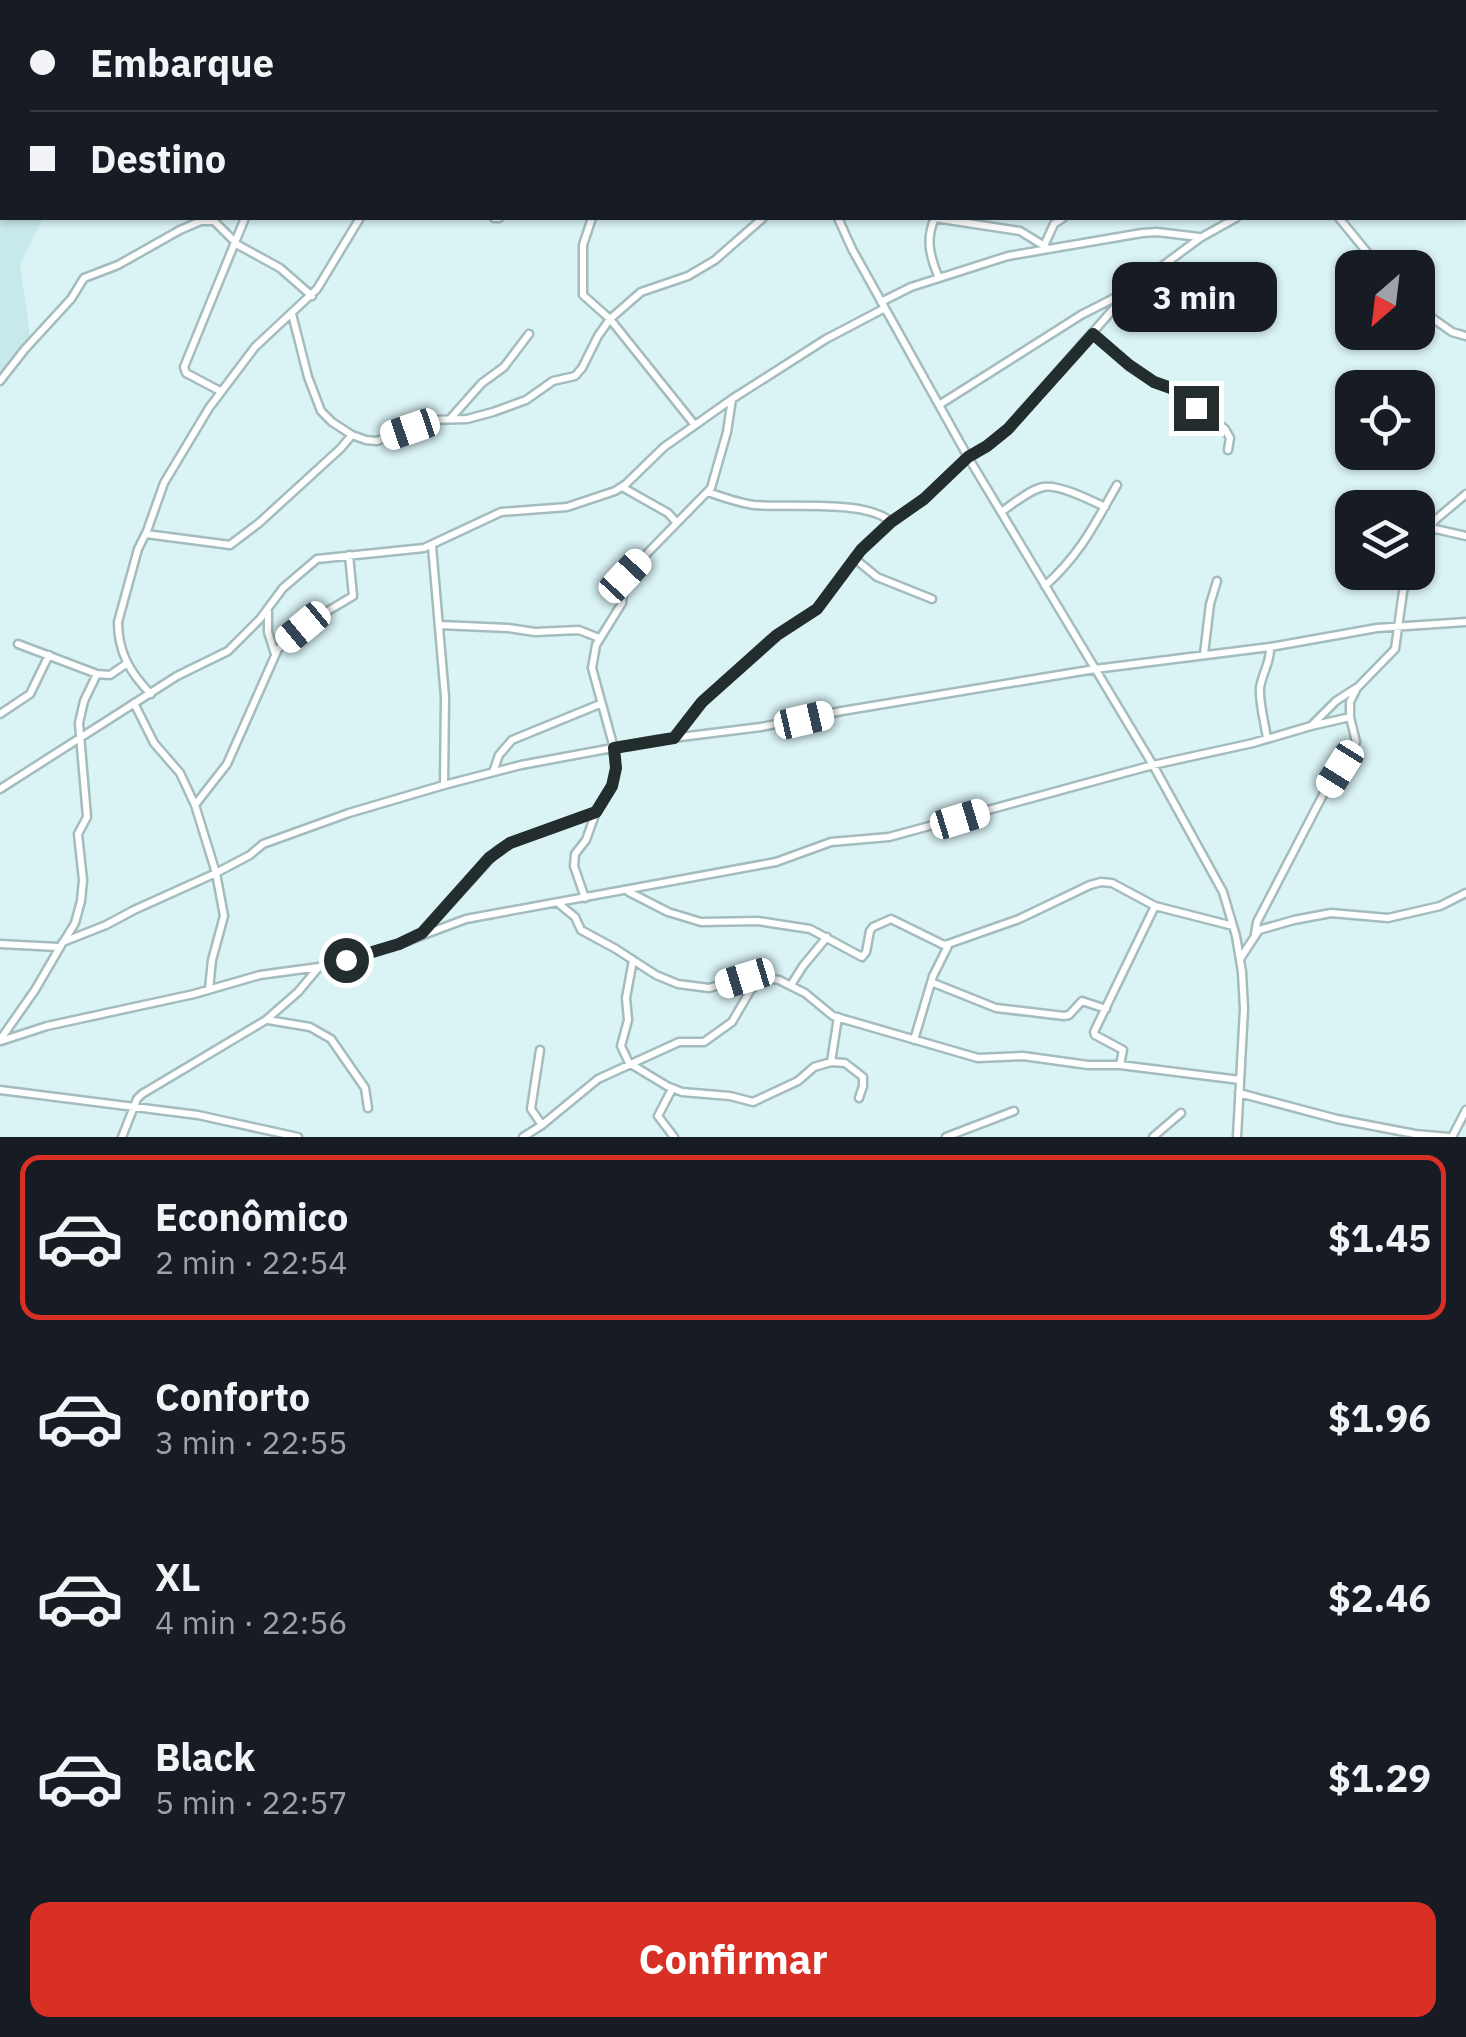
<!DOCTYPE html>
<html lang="pt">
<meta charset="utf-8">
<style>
:root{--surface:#171b24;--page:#242831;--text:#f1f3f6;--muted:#9ea1a6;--line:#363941;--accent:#d93025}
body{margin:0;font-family:"IBM Plex Sans",sans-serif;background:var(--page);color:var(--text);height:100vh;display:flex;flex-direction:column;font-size:38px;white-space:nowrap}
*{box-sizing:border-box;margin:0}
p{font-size:32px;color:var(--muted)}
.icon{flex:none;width:55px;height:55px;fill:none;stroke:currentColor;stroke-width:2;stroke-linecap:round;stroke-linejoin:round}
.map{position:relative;height:1137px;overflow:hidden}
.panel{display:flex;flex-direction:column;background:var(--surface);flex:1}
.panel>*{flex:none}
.hud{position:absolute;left:0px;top:0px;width:1468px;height:220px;box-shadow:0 2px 8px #0004;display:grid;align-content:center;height:220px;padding:0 30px;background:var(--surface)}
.needle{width:65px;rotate:208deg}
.controls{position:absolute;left:1335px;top:250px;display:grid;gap:20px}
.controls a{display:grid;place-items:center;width:100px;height:100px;border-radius:20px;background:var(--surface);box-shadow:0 2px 8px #0004;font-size:50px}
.end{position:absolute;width:45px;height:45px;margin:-22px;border:12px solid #242d2e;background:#fff;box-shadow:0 0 0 5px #fff}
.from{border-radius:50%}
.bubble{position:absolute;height:70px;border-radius:20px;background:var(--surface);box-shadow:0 2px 8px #0004;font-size:32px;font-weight:700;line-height:70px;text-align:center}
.car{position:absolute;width:30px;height:60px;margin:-30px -15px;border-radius:12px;box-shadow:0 0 8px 2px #0007;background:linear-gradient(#fff 24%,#345 0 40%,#fff 0 76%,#345 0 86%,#fff 0)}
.hud b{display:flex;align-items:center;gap:35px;height:95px;font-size:38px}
.hud b+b{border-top:2px solid var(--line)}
.hud i{width:25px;height:25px;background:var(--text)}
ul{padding:18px 0 0;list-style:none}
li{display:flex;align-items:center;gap:30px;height:165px;margin:0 20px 15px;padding:0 10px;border:5px solid transparent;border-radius:20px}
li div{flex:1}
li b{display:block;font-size:38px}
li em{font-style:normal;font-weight:700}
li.on{border-color:var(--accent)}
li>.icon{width:90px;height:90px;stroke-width:1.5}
.button{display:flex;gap:20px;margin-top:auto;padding:20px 30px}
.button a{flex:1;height:115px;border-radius:20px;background:var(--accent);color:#fff;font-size:40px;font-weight:700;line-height:115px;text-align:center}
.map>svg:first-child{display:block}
.built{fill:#c7e9eb}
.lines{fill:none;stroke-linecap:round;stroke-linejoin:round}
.runway{stroke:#96aaab;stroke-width:45}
.street-casing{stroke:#a4bcbe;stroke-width:11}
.street{stroke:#fff;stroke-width:6}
.route{stroke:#242d2e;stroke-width:12}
</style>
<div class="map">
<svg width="1466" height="1137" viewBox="0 0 1466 1137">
<rect width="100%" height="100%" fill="#daf3f5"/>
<path class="built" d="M0,0h31l3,2h-32v216h41l-23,46 10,72 -30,38z"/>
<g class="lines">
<path class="runway" d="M0,72l2,1"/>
<defs>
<path id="street" d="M308,0l2,2
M603,0l2,2
M708,0v2
M801,0v2
M920,0l7,2
M163,2l1,-2
M461,2l2,-2
M517,2v-2
M630,2l2,-2
M1085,2l7,-2
M1465,21l1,1
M1465,101l1,-1
M211,218l27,27 42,23 32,28
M494,218h5
M592,218l-9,27v50l27,24 84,105
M838,218l14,31 116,208 185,308 70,127 13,44 6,36 2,37 -7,128
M1339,218l41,50
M1044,246l10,-22 9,-6
M939,278c-9,-21 -14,-39 -4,-60l85,13 26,16
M881,302l30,-15 97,-31 134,-23 15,-1 42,5
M1418,308l34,24 14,4
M292,314l16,63 13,34 11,11 20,13 14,5 11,1 52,-21 38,-1 26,-7 33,-12 27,-19 22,-5 7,-8 16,-32 12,-17 31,-27 47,-16 27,-16 48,-42
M1093,333l36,32 25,17 20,8 51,39 5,9 -2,12
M0,381l25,-32 46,-50 13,-21 34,-13 62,-35 21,-9h11
M220,391l-34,-18 -2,-6 61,-149
M939,405l142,-90 43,-22
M450,419l32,-36 22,-16 25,-33
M622,487l46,26 9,10
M708,492c14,5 31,11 46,13 33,3 113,-6 137,17
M1001,512c12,-8 28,-22 42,-25 16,-3 47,13 62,20
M1431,528l35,8
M146,534l84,11 29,-22 81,-74 12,-14
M432,546l13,151 -1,88
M1418,554l16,-33 32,-27
M854,558l23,19 55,22
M1045,586c36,-33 48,-59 72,-101
M268,612v20l7,22
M440,625l68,3 27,4 44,-2 20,8
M18,644l79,30 13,1 16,-11
M1204,654l6,-50 7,-23
M151,694c-21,-21 -33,-42 -33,-72l20,-73 9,-18 17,-48 45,-75 46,-61 62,-58 43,-71
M134,703l20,40 26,30 15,32 21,68 8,43 -12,44 -3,29
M0,714l30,-20 19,-39
M1312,725l24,-24 20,-13
M674,738l28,-36 68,-62 47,-31 44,-59 30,-28 33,-23 44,-42 19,-11 21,-17 122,-139 70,-52 36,-20
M1267,739c-2,-16 -8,-35 -7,-51 2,-15 11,-26 10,-41
M493,772l6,-17 13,-15 88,-36
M0,789l177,-113 51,-25 32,-32 23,-31 34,-29 107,-11 77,-36 66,-5 48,-16 11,-7 38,-37 68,-48 94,-60 59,-31
M195,805l32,-41 51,-115 33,-28 42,-25 -4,-41
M629,892l39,20 33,10 57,-1 52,8 52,28 4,-5 4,-21 3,-4 18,-8 53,26 4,-1 71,-25 71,-34 11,-3 11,1 43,23 78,20
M585,898l-11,-32 1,-12 11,-14 10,-28 16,-26 4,-19 -2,-19 -22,-80 4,-23 26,-42 3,-27 86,-88 16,-56 5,-33
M558,903l17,14 6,13 35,19 40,26 22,9 31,4 44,-12 26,4 26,13 28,23 145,42 45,-2 65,9h32l120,15
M423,932l75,-82 12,-7 86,-31
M1255,934l2,-12 68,-131 31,-49 -6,-25v-15l7,-14 38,-39 8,-57 6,-20
M64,941l11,-18 6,-22 2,-21 -5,-46 9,-17 -8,-94 5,-22 13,-27
M0,944l58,3
M1240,959l19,-29 35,-10 37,-7 57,5 52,-12 26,-13
M633,960l-7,38 2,22 -7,26 8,17 38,23 15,6 48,4 23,6 45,-21 16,-14 17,-5 14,1 18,14v9l-4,12
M319,967l80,-23 67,-25 310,-57 55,-20 58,-5 264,-72 100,-22 58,-17 39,-9
M931,982l65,26 68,8 5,-1 13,-14 24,8
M791,985l12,-19 24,-29
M268,1020l42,7 21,12 34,49 3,20
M0,1040l35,-50 28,-48 43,-17 28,-15 82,-37 34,-18 13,-11 86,-31 95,-28 77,-20 135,-25 105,-13 81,-16 253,-42 175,-22 107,-19 89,-6
M914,1040l19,-64 15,-30
M1,1041l46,-15 147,-32 66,-19 59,-8 -21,25 -32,28 -124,74 -5,5 -15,38
M540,1050l-9,59 11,16
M831,1062l7,-45
M1120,1065l3,-15 -28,-15 -1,-3 61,-126
M672,1089l-14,27 16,21
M0,1090l198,25 100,22
M1239,1093l98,26 78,15 34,3
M523,1137l19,-12 56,-46 81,-37h25l28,-20 18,-31 12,-14
M946,1137l68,-26
M1153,1137l28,-24
M1452,1137l14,-27"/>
</defs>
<use href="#street" class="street-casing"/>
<use href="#street" class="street"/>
</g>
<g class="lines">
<path class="route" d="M346,960l53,-16 23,-11 67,-75 21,-15 86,-31 16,-26 4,-18 -2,-20 60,-10 28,-36 75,-67 40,-26 44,-59 30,-28 33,-23 44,-42 19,-11 21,-17 85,-95 36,31 25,17 17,6 25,20"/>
</g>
</svg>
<div class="controls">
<a><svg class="needle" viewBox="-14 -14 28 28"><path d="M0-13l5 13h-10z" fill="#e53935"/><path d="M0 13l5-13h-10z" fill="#9ea1a6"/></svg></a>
<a><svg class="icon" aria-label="locate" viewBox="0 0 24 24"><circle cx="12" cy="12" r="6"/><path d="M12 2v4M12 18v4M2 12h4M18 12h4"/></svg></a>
<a><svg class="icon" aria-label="layers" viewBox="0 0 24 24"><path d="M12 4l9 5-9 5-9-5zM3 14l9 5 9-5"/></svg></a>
</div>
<i class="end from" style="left:346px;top:960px"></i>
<i class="end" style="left:1196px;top:408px"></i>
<div class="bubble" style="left:1112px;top:262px;width:165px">3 min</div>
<i class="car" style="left:410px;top:429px;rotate:251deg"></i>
<i class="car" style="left:625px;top:576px;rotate:43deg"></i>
<i class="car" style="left:303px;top:627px;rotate:230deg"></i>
<i class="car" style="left:804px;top:720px;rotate:77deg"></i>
<i class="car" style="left:1340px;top:769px;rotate:212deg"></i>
<i class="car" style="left:960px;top:819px;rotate:73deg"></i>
<i class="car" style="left:745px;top:978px;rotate:253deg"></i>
<div class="hud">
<b><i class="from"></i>Embarque</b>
<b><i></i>Destino</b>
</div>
</div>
<section class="panel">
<ul>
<li class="on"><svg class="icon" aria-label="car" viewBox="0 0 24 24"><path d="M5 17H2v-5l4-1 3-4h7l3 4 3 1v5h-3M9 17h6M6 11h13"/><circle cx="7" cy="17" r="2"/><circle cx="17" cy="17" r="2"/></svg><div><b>Econômico</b><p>2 min · 22:54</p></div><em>$1.45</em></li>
<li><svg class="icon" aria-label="car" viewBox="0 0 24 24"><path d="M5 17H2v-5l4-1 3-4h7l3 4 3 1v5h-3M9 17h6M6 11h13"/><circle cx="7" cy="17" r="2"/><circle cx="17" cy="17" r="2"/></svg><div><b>Conforto</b><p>3 min · 22:55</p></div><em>$1.96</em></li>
<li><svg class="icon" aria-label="car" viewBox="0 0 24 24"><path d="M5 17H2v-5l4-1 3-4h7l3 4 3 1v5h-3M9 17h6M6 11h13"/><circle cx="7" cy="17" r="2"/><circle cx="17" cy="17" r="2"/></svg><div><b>XL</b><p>4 min · 22:56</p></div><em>$2.46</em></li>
<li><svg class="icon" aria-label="car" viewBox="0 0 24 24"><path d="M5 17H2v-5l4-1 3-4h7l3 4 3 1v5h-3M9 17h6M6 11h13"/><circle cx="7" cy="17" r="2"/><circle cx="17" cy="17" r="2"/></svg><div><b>Black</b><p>5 min · 22:57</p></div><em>$1.29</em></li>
</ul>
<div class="button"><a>Confirmar</a></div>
</section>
